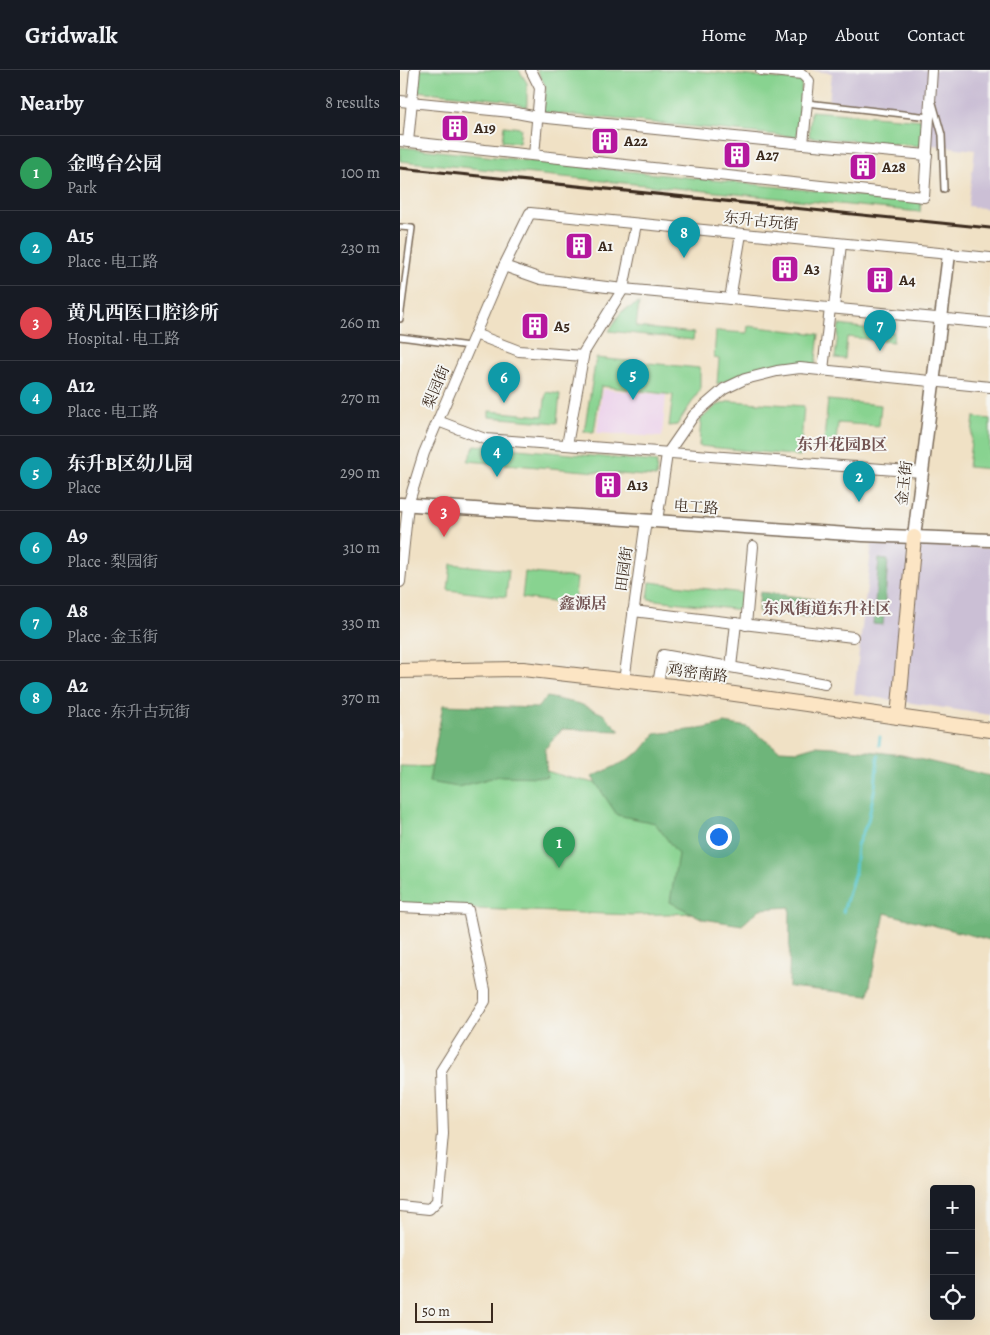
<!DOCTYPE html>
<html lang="en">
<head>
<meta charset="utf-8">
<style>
	body { margin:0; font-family:Alegreya,"Noto Serif SC",serif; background:#242831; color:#f1f3f6 }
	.controls { position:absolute; right:15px; bottom:15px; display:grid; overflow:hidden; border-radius:5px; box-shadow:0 5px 20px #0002 }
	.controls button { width:45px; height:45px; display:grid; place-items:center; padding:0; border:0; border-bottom:1px solid #363941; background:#171b24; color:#f1f3f6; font:25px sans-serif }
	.scale { position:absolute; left:15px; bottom:12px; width:78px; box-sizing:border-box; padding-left:5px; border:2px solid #3b2a1e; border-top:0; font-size:14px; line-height:18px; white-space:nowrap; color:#3b2a1e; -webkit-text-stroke:4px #f6f6f2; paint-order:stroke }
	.you { position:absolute; left:318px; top:766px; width:18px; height:18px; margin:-12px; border:4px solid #fff; border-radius:50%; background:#1a73e8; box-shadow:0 0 0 8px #1a73e833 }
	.badge { display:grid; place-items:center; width:32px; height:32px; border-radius:50%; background:#b45309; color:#fff; font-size:16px; font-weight:700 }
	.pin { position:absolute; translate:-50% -41px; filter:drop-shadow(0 1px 2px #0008) }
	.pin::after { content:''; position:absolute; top:26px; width:18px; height:15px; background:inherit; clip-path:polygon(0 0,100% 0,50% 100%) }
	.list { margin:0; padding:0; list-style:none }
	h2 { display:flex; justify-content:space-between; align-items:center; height:65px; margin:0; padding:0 20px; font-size:21px }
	h2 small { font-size:16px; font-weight:400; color:#9ea1a6 }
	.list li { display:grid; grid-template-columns:32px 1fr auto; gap:15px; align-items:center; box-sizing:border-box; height:75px; padding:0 20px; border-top:1px solid #363941 }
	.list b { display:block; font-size:19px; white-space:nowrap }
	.list p { margin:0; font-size:16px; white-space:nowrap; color:#9ea1a6 }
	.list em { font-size:16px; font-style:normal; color:#9ea1a6 }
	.icon { flex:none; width:28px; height:28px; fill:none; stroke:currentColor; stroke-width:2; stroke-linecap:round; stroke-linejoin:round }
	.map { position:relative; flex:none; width:590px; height:1265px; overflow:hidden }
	header { display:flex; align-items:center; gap:30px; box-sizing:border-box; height:70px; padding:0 25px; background:#171b24; border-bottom:1px solid #363941 }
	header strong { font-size:24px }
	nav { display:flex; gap:28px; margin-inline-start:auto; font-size:18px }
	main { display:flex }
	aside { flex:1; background:#171b24 }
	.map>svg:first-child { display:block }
</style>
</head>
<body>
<header>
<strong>Gridwalk</strong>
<nav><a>Home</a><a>Map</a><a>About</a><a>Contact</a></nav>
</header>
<main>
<aside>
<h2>Nearby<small>8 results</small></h2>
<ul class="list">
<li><span class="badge" style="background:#2e9e5b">1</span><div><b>金鸣台公园</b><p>Park</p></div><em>100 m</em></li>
<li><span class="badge" style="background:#0f9aa8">2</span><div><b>A15</b><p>Place · 电工路</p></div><em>230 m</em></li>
<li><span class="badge" style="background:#e0444e">3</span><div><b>黄凡西医口腔诊所</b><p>Hospital · 电工路</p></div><em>260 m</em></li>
<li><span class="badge" style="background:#0f9aa8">4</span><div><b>A12</b><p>Place · 电工路</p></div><em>270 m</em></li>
<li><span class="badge" style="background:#0f9aa8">5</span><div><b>东升B区幼儿园</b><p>Place</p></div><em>290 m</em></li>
<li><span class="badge" style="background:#0f9aa8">6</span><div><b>A9</b><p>Place · 梨园街</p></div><em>310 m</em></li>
<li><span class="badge" style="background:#0f9aa8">7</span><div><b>A8</b><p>Place · 金玉街</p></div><em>330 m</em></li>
<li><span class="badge" style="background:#0f9aa8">8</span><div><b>A2</b><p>Place · 东升古玩街</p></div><em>370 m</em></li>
</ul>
</aside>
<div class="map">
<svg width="590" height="1265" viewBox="0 0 590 1265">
	<rect width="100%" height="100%" fill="#f6f6f2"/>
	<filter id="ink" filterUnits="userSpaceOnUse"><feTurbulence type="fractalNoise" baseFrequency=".02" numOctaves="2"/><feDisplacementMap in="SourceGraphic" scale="10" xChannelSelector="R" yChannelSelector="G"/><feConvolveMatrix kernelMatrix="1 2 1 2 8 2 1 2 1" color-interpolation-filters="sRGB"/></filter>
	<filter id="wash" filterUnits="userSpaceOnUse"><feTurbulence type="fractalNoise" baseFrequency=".0096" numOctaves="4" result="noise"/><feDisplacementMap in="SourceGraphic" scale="20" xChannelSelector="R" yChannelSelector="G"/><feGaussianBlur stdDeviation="1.12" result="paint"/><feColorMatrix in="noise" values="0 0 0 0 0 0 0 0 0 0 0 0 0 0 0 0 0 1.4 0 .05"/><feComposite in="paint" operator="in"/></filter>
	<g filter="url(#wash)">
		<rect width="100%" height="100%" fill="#f0e1c5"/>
		<path fill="#ecd1eb" d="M202,319l64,6 -4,42 -65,-4z"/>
		<g fill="#cbbfd5">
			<path d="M408,0h182v139l-22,-3 7,-56 -51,-6 4,-31 -99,-12 3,-28z"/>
			<path d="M472,473l118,5v167l-136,-21z"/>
		</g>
		<g fill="#88d390" stroke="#627e57">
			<path d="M19,0h100l8,13v24l-23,-7 -87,-9z"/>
			<path d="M137,0h152l113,11 -5,56 -254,-25 3,-25z"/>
			<path d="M411,41l112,9 -2,26 -112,-9z"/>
			<path d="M104,56l17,2 -2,15 -17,-2z"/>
			<path d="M0,77l521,55 -1,10 -520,-51z"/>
			<path d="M239,233l-3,24 58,6 -1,7 -84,-9 12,-19z"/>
			<path d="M439,255l55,7 -1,10 -46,-5 -2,22 -10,-1z"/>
			<path d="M348,256l71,8 -4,33h-46l-52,17 2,-25 -5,-1 2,-27 31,2z"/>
			<path d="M196,288l104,10v22l-23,35 -8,1 4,-31 -72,-9 -7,46h-10z"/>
			<path d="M146,322l14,2 -3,29 -68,-6v-6l54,5z"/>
			<path d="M428,330l53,5 -2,21 -41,-3 -3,28 -12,-2z"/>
			<path d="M330,331l74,5 -4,50 -101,-10 2,-27 15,-13z"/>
			<path d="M574,347l16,2v50l-22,-2z"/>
			<path d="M75,375l182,17 -1,15 -188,-16z"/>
			<path d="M51,494l58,6 -3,27 -58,-7z"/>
			<path d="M125,502l52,6 -3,27 -52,-7z"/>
			<path d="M250,512l93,11 -2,17 -93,-11z"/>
			<path d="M91,684l75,23 117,24 14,112 -65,2 -232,-9v-140l37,1z"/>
		</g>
		<g fill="#6eb57a" stroke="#54704c">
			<path d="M479,489l9,1 -5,65 -10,-1z"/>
			<path d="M360,522l55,7 -3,19 -54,-7z"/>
			<path d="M147,627l33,7 23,10 17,17 -58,-2 -17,20 2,28 -48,-1 -41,11 -29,-5 14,-77 94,3z"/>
			<path d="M325,653l22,4 32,23 19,1 17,-5 18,1 69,8 88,21v164l-105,-27 -17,82 -79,-8 1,-80 -30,2 -18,16 -39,-6 -33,-17 8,-48 -23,-31 -38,-8 -25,-38 30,-14 18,-11 15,-18 51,-6z"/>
		</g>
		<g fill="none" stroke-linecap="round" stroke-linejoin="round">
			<g stroke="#5ac7ce" stroke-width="3">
				<path d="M479,675l1,-8"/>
				<path d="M443,842l12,-40 2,-27 11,-24 7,-34 3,-31"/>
			</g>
		</g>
	</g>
	<g filter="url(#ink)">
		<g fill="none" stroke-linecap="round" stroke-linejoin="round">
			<defs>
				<g id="service">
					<path d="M407,33l122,14"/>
					<path d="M533,33l9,32 2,54"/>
					<path d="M0,157l12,1 -12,91"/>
					<path d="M0,267l69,9"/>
				</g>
				<g id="minor">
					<path d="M131,0l9,18 -6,67"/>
					<path d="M361,0l41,4 7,7 -6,63"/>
					<path d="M0,31l111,11 27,5 265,27 124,11"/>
					<path d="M0,71l524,56 8,-127"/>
					<path d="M8,72l7,-72"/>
					<path d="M104,196l37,13 82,10 367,34"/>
					<path d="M330,229l11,-65"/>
					<path d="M434,238l7,-64"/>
					<path d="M75,264l44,17 64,5"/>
					<path d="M423,300l7,-62"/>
					<path d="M38,351l47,18 437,33"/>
					<path d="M167,375l17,-93 39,-63 13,-65"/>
					<path d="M257,451l10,-67 27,-39 30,-26 21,-10 32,-8 23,-3 190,19"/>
					<path d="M0,512l8,-77 16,-52 80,-187 26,-53 460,45"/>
					<path d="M233,541l220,26"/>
					<path d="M346,555l7,-79"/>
					<path d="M331,597l5,-44"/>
					<path d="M224,611l22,-161"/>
					<path d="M258,614l5,-29 162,29"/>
					<path d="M0,837l68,3 17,80v11l-44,70 2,63 -6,67 -8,8 -29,-3"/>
				</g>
				<g id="tertiary">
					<path d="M0,434l463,31 127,5"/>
					<path d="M514,467l35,-283"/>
				</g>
				<g id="secondary">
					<path d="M0,601l123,-2 176,20 291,41"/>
					<path d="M498,647l16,-180"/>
				</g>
			</defs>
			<use href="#service" stroke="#7a6a58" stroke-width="8"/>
			<use href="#minor" stroke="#7a6a58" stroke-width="12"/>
			<use href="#tertiary" stroke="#7a6a58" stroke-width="15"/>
			<use href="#secondary" stroke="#7a6a58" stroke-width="16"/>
			<use href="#service" stroke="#fff" stroke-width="5"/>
			<use href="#minor" stroke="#fff" stroke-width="10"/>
			<use href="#tertiary" stroke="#fff" stroke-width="12"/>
			<use href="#secondary" stroke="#fce5c4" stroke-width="14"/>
			<path stroke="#3b2a1e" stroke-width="3" d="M0,98l590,60"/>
		</g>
	</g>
	<defs>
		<symbol id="building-square" viewBox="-11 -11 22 22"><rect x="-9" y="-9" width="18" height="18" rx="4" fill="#b5179e" stroke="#f6f6f2"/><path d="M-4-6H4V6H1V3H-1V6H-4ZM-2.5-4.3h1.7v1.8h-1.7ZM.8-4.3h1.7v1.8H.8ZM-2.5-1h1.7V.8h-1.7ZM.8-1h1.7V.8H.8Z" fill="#fff"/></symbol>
	</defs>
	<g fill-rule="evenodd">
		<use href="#building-square" x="39" y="42" width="32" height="32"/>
		<use href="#building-square" x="189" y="55" width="32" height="32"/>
		<use href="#building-square" x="321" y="69" width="32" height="32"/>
		<use href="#building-square" x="447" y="81" width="32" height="32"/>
		<use href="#building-square" x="163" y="160" width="32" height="32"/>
		<use href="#building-square" x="369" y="183" width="32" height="32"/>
		<use href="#building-square" x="464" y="194" width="32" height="32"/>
		<use href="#building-square" x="119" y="240" width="32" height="32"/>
		<use href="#building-square" x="192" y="399" width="32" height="32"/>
	</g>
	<g text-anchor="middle" stroke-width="4" stroke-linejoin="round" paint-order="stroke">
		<g font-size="15" font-weight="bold" fill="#3b2a1e" stroke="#f6f6f2" text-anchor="start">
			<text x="74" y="63">A19</text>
			<text x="224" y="76">A22</text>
			<text x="356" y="90">A27</text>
			<text x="482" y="102">A28</text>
			<text x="198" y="181">A1</text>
			<text x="404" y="204">A3</text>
			<text x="499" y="215">A4</text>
			<text x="154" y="261">A5</text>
			<text x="227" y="420">A13</text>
		</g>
		<g font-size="15" fill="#3b2a1e" stroke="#f6f6f2">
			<text transform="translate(361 151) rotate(6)" y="5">东升古玩街</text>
			<text transform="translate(36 317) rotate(-67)" y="5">梨园街</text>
			<text transform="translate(504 413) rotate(-83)" y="5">金玉街</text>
			<text transform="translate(296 437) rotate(4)" y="5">电工路</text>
			<text transform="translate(224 499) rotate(-82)" y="5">田园街</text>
			<text transform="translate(298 603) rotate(7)" y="5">鸡密南路</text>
		</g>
		<g font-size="16" font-weight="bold" fill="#735453" stroke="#f6f6f2">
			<text x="442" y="380">东升花园B区</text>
			<text x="183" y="539">鑫源居</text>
			<text x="427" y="544">东风街道东升社区</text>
		</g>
	</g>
</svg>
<div class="controls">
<button>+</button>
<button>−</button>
<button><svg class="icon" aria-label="locate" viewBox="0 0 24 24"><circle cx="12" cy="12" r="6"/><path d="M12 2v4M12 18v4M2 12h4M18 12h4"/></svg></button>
</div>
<div class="scale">50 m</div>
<div class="you"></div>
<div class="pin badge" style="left:159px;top:798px;background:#2e9e5b">1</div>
<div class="pin badge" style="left:459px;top:432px;background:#0f9aa8">2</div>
<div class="pin badge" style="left:44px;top:467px;background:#e0444e">3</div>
<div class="pin badge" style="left:97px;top:407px;background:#0f9aa8">4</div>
<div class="pin badge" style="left:233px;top:330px;background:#0f9aa8">5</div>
<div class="pin badge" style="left:104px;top:333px;background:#0f9aa8">6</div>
<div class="pin badge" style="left:480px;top:281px;background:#0f9aa8">7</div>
<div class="pin badge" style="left:284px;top:188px;background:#0f9aa8">8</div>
</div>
</main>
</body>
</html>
